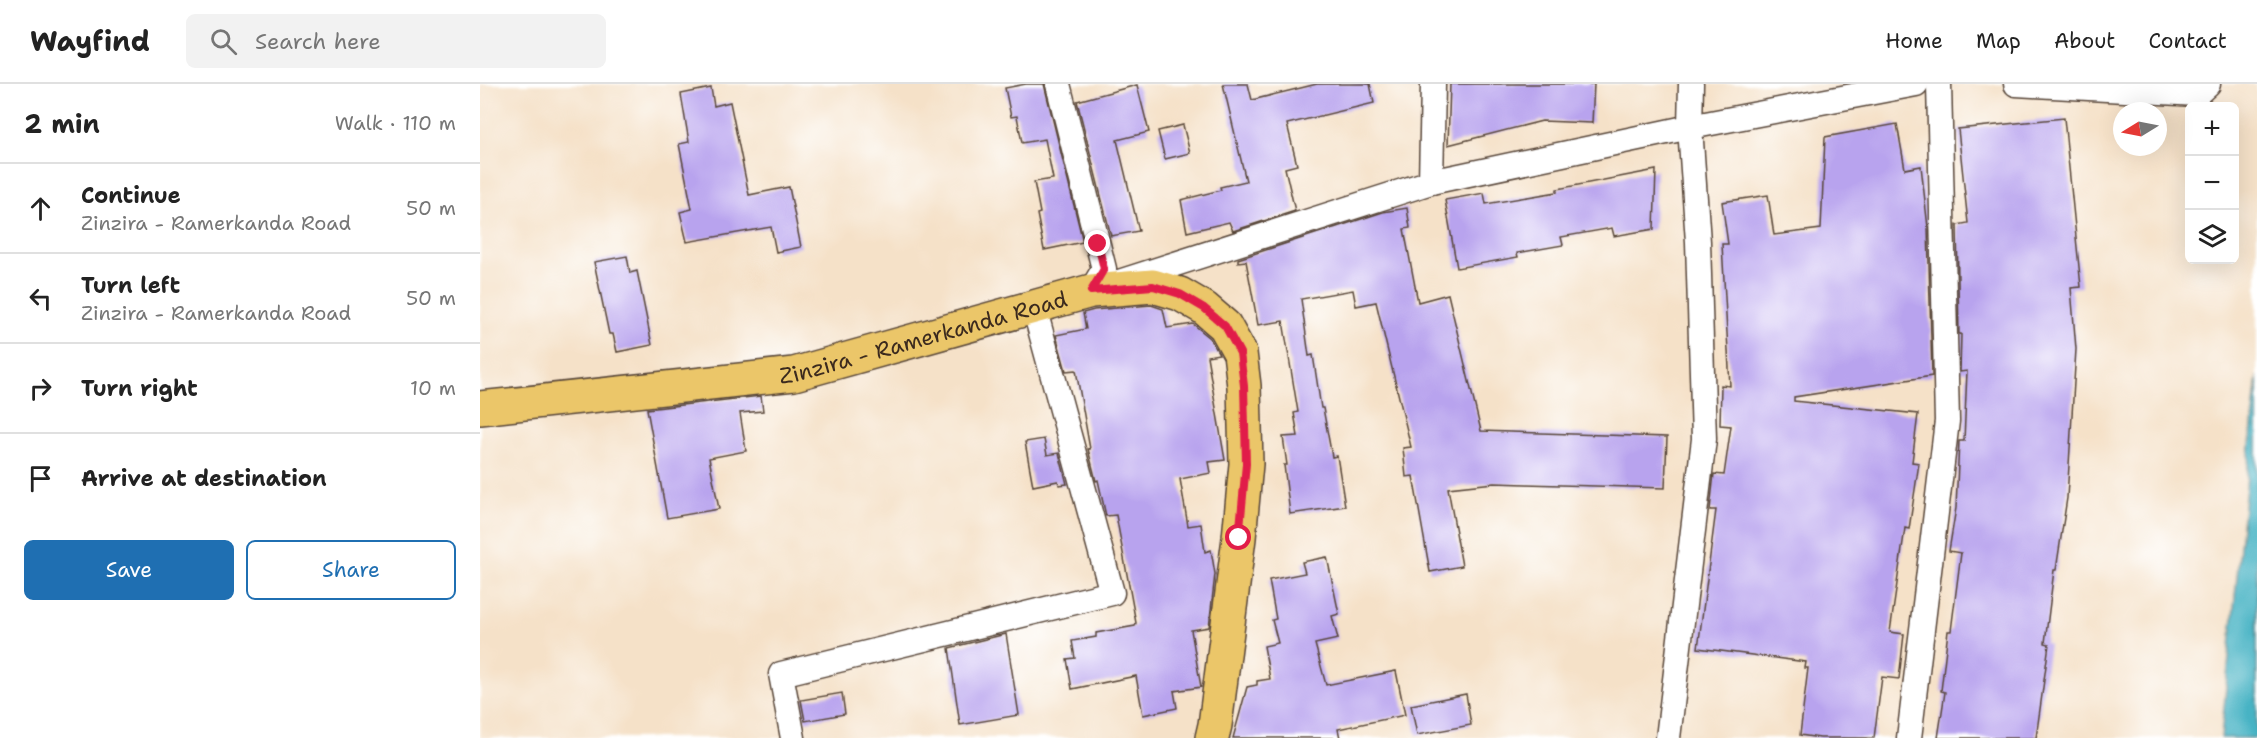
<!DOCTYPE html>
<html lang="en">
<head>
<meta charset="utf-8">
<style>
	body { margin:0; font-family:"Shantell Sans",sans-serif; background:#f2f2f2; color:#222 }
	.controls { position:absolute; right:18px; top:18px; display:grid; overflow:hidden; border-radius:9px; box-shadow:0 6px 24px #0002 }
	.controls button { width:54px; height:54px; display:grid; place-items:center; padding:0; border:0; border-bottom:2px solid #e0e0e0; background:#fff; color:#222; font:30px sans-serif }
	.compass { position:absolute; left:1633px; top:18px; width:54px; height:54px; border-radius:50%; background:#fff; box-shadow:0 6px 24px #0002; rotate:260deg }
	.stop { position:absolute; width:18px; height:18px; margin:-14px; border:4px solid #e11d48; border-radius:50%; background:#fff }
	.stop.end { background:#e11d48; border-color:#fff; box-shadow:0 2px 6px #0008 }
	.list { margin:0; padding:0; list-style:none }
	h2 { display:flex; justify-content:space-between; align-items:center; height:78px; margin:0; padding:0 24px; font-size:26px }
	h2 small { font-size:20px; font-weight:400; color:#767676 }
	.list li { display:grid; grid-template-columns:39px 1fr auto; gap:18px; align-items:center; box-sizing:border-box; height:90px; padding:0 24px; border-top:2px solid #e0e0e0 }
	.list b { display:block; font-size:22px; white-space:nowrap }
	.list p { margin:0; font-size:20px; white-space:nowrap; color:#767676 }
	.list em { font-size:20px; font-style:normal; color:#767676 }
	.actions { display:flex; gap:12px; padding:18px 24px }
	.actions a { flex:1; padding:14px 0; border:2px solid #1f6fb2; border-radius:9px; text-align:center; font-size:21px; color:#1f6fb2 }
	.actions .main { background:#1f6fb2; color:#fff }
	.icon { flex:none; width:33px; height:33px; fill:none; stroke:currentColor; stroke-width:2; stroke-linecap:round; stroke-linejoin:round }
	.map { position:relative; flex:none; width:1777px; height:654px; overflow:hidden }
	header { display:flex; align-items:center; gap:36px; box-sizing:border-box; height:84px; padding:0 30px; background:#fff; border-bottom:2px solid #e0e0e0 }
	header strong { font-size:28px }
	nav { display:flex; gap:33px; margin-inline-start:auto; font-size:21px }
	.search { width:420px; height:54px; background:#f2f2f2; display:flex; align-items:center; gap:15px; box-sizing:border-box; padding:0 21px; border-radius:9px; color:#767676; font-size:22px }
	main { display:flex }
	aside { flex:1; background:#fff }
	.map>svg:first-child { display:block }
</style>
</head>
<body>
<header>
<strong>Wayfind</strong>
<div class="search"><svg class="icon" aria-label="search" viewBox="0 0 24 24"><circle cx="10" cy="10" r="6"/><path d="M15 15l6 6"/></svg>Search here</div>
<nav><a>Home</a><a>Map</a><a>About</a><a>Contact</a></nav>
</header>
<main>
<aside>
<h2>2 min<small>Walk · 110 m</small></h2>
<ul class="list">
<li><svg class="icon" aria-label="ahead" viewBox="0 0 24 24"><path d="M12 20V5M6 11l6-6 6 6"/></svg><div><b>Continue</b><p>Zinzira - Ramerkanda Road</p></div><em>50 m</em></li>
<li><svg class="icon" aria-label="left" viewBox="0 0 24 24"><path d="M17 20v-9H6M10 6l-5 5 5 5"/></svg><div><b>Turn left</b><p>Zinzira - Ramerkanda Road</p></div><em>50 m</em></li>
<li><svg class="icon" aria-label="right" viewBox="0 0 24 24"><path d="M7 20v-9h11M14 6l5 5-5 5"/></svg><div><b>Turn right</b></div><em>10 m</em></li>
<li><svg class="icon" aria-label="arrive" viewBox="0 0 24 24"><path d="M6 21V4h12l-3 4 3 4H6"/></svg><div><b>Arrive at destination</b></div></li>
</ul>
<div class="actions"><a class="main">Save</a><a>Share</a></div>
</aside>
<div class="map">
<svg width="1777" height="654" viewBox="0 0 1777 654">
	<rect width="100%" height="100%" fill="#fff"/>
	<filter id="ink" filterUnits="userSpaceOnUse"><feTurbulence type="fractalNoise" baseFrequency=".0167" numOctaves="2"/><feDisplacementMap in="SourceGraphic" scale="12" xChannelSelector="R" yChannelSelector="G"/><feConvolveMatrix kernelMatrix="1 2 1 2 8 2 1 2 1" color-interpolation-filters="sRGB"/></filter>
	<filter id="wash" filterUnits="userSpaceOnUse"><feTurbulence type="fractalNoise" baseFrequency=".008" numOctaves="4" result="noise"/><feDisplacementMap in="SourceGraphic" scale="24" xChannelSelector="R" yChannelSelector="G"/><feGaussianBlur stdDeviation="1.35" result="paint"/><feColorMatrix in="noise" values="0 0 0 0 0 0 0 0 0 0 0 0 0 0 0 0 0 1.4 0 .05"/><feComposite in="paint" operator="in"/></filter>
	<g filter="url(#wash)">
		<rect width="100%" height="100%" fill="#f5e1c8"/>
		<path fill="#47b3c4" stroke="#416e71" stroke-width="1.5" d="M1777,292v362h-36z"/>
		<g id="blocks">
			<g fill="#b8a3ee">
				<path d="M546,0h18l39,158 -39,8 -7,-36 3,-1 -6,-31 19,-3 -8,-40 -23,4 -5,-27 -6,1 -6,-29z"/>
				<path d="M743,0h25l4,16 65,-16h53l4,19 -87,21 10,41 -12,3 10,43 -62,20 -4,-9 -42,10 -6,-32 40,-10 -1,-3 26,-6z"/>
				<path d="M970,0h144l-2,39 -50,-2 -94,24z"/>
				<path d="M657,1l12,47 -32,8 22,91 -28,5 -34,-135z"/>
				<path d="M231,4l3,18 16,-4 19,93 40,-8 12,60 -25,5 -5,-25 -84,15 -7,-30 12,-3 -13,-65 10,-2 -8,-48z"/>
				<path d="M1584,34l17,169 -10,1 5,61 -9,149 -11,72h-2l-9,73 4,1 -13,94h-98l7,-46 -4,-1 7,-60h3l10,-78 -12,-2 7,-43 3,-67h5l3,-70 -7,1 1,-38h-2l-2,-109 11,-2 -10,-94z"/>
				<path d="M1417,40l8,45 16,-3 7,62 4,148 -138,21v4l124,13 -6,48 7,1 -10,66 -4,-1 -15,104 14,2 -5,45 -17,-2 -8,61h-54l-20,-3 8,-67h-3l1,-6 -108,-14 18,-138h-6l4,-36 10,1 7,-49 -11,-1 1,-40 9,1 -8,-142h6l-6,-42 46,-7 6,40 47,-6 4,-92z"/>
				<path d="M703,41l7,28 -25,6 -7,-28z"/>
				<path d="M1176,86l-2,59 -40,7 -2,-8 -51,9 2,8 -46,8 1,4 -61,11 -12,-68 39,-7 2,11 71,-12v-3z"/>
				<path d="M927,124l3,20 -6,1 14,73 30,-8 33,137 186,6 -2,51 -171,-5 -46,5 14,78 -32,6 -17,-96 -7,1 -3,-29 8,-1 -35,-145 -20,4 -3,-16 -52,9 8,57 4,-1 8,53h2l9,49 5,-1 8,50 -55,8 -6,-49h3l-4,-28 15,-1 -4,-23 4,-1 -15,-91 -25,4 -12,-64 -8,1v-3l145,-47z"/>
				<path d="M147,172l3,17 7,-2 15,74 -35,7 -4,-18h-4l-15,-72z"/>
				<path d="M671,221l12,4 4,19 26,-4 17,14 9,16 -12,2 18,104 -16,2 2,11 -31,6 8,47 13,-2 4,28 6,-2 4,24 -6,53 -18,3 10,57 -27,4 3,17 -34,7 -7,-39 -64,13 -5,-30 8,-1 -3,-17 24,-4v-4l39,-7 1,-3 -20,-108 -10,1 -8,-36 -2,1 -8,-32h2l-14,-79 -10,1 -10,-36 30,-6 -3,-16 11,-3z"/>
				<path d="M281,312l2,15 -23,2 6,38 -37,7 10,51 -52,9 -20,-109z"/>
				<path d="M564,355l3,16 12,-2 8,31 -8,1 -1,-4 -25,5 -8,-44z"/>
				<path d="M847,473l12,57 -7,2 6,23 -23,5 11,41 70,-14 9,44 -67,14 2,9h-107l14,-51 10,-2v-4l13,-2 -6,-33 14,-3 -6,-23 4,-1 -7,-39 36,-7 -3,-11z"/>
				<path d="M526,550l13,81 -59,10 -11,-77z"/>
				<path d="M362,609l3,21 -40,7 -4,-21z"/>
				<path d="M986,610l5,31 -54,10 -6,-30z"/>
			</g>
		</g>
	</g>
	<g filter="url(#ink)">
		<use href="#blocks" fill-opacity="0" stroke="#574538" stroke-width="1.5"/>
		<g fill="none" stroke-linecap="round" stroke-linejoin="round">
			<defs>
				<g id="street">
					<path d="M578,0l46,185 -13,22 340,-109 259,-55 226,-43"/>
					<path d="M1536,0l181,10 11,-10"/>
					<path d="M951,98l2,-98"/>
					<path d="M313,654l-12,-64 331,-81 -78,-286"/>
					<path d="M1188,654l36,-299 -6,-197 -8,-115 1,-43"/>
					<path d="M1429,654l38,-317 -8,-337"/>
				</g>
				<g id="primary">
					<path id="s1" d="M0,324l314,-34 297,-83 62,-5 27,8 24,14 21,18 15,27 4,33 2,78 -7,74 -24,187 -3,13"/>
				</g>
			</defs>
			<use href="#street" stroke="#574538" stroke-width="27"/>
			<use href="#primary" stroke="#574538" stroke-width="36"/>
			<use href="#street" stroke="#fff" stroke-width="24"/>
			<use href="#primary" stroke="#ebc669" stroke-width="33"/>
		</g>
	</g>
	<g fill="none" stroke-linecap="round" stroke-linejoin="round" filter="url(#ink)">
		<path stroke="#e11d48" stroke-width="8" d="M618,160l6,25 -13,22 62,-5 27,8 24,14 21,18 15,27 4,33 2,78 -7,74"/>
	</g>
	<g text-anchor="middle" stroke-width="5" stroke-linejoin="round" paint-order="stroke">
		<g font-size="22" fill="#3b2a1e" stroke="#fff">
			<text dy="8" stroke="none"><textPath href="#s1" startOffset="450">Zinzira - Ramerkanda Road</textPath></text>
		</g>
	</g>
</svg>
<div class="controls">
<button>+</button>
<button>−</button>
<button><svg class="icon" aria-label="layers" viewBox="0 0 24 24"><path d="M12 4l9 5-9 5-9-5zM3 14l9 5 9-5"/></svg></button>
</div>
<svg class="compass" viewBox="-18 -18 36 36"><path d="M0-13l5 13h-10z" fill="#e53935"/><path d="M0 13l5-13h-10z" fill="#767676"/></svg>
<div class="stop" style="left:759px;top:454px"></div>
<div class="stop end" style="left:618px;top:160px"></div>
</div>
</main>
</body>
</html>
